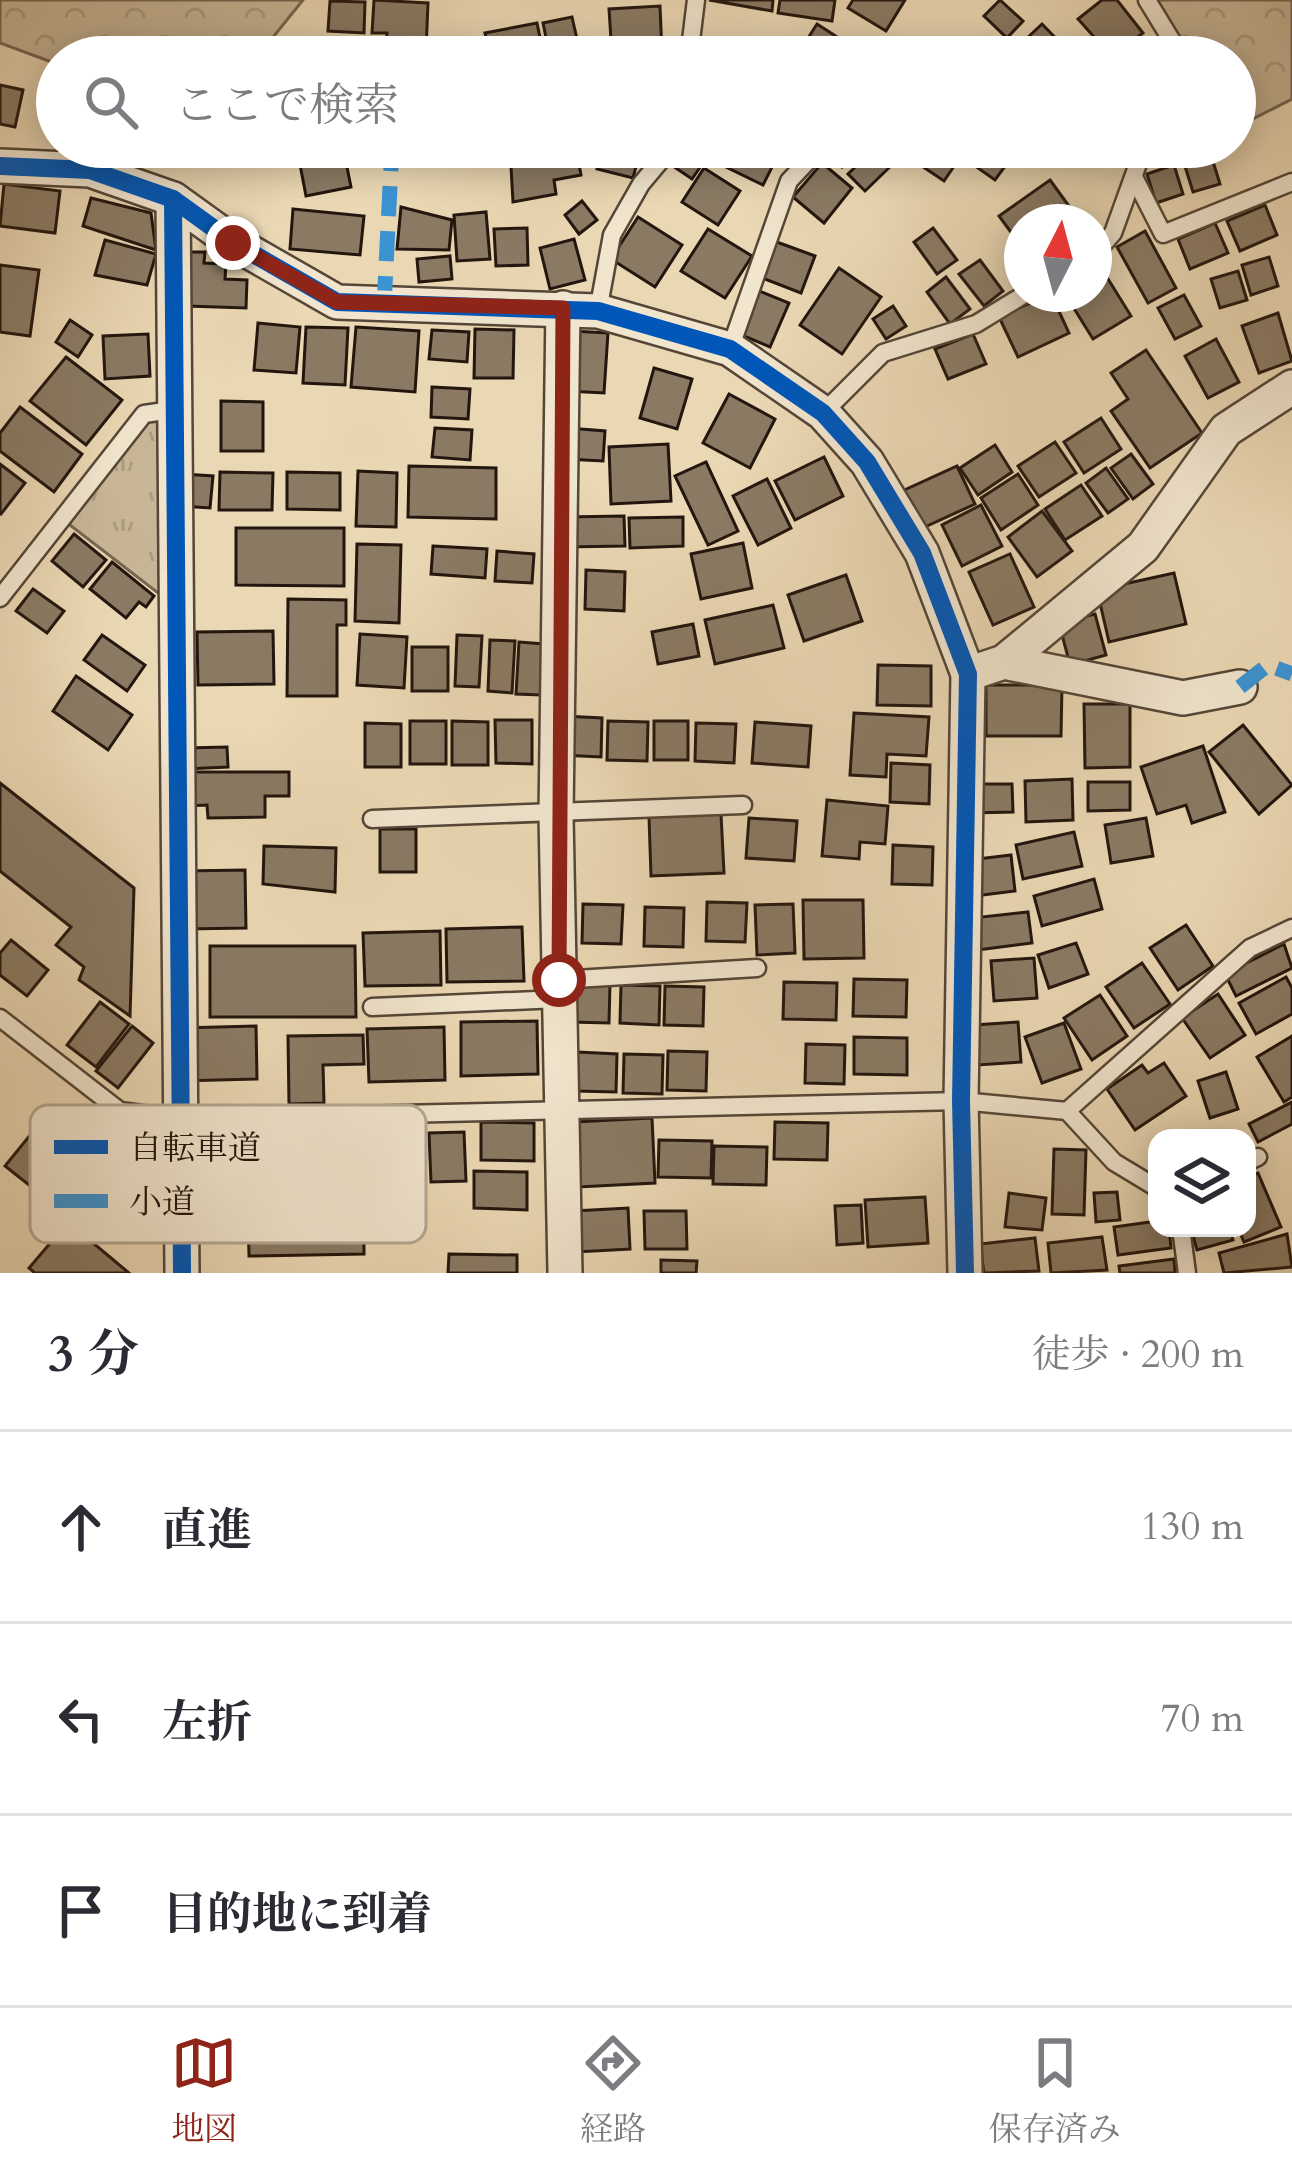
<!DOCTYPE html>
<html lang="ja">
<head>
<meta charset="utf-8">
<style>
	body { margin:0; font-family:Cardo,"Noto Serif JP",serif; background:#f7f7f7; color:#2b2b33 }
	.controls { position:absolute; right:36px; bottom:36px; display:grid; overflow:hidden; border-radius:24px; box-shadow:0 6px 30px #0003 }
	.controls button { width:108px; height:108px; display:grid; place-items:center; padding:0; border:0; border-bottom:3px solid #e1e1e2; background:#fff; color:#2b2b33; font:60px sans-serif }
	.compass { position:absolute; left:1004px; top:204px; width:108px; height:108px; border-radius:50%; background:#fff; box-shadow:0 6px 30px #0003; rotate:6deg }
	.stop { position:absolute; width:36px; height:36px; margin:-27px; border:9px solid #8f2418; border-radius:50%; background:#fff }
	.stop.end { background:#8f2418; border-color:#fff; box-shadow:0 3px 12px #0008 }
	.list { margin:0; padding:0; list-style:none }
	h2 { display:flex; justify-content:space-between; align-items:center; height:156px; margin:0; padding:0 48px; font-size:51px }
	h2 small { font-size:39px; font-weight:400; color:#7c7c81 }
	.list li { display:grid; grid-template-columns:78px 1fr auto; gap:36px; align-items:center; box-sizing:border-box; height:192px; padding:0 48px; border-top:3px solid #e1e1e2 }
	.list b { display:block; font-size:45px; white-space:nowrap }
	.list em { font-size:39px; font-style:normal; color:#7c7c81 }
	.icon { flex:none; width:66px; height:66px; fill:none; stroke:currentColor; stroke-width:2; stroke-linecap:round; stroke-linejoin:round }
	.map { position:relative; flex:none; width:1292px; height:1273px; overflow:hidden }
	.search { position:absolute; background:#fff; box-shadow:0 6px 30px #0003; left:36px; right:36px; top:36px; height:132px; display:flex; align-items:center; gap:30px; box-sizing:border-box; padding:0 42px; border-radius:66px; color:#7c7c81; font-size:45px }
	.sheet { height:732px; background:#fff }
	nav { display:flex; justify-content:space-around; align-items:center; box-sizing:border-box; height:168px; border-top:3px solid #e1e1e2; background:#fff; font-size:33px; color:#7c7c81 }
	nav a { display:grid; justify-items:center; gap:6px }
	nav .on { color:#8f2418 }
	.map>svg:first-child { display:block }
</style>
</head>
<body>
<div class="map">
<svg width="1292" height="1273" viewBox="0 0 1292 1273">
	<defs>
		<pattern id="grass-tufts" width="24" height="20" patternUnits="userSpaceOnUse" patternTransform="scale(3)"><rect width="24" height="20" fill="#c8b697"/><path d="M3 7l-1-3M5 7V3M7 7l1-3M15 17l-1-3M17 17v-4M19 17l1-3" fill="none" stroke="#ac9c81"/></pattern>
		<pattern id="forest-crowns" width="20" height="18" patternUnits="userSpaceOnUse" patternTransform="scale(3)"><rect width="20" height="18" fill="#c8b697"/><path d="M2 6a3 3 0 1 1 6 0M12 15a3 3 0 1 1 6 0" fill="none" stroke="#ac9c81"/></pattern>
	</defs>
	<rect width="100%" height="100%" fill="#ead7b3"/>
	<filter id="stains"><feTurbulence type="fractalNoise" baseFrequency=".00167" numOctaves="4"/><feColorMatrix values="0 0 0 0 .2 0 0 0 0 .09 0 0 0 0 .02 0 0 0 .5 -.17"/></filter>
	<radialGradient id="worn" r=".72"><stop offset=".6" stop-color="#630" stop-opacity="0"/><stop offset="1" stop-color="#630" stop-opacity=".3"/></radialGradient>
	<path fill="url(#grass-tufts)" stroke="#766652" stroke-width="3" d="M160,417l2,179 -96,-74 81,-103z"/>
	<g fill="url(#forest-crowns)" stroke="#766652" stroke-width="3">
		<path d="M0,0h303l-46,57h-200v7l-57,-21z"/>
		<path d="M1156,0h136v99l-57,29v-71h-60z"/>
	</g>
	<g fill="#8a7a64" stroke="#23160e" stroke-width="3">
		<path d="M374,0l54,3 -2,48 -40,-2 1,-16h-15z"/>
		<path d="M709,0h64l-1,11z"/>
		<path d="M780,0h55l-3,21 -54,-8z"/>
		<path d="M853,0h52l-19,31 -38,-23z"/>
		<path d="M1000,0l23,21 -16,17 -23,-22z"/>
		<path d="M1102,0h15l26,33 -31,24 -34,-38z"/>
		<path d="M330,1l35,1 -1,31 -36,-2z"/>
		<path d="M660,6l2,47 -50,2 -3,-46z"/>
		<path d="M572,17l9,40h-31l-7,-34z"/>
		<path d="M537,23l7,34h-54l-5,-24z"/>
		<path d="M817,24l51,33h-72z"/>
		<path d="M1042,24l32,33h-67z"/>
		<path d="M0,85l23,5 -8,37 -15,-3z"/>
		<rect x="235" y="147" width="41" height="17"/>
		<path d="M343,147l8,40 -45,9 -9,-47z"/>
		<path d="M433,147h53l-1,18 -53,-3z"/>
		<path d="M576,147l5,28 -27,5 2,14 -43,8 -3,-53z"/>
		<path d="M602,147h39l-8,31 -36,-9z"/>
		<path d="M686,147h28l-22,32 -19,-13z"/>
		<path d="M731,147h51l-19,38 -41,-20z"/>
		<path d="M828,147h35l-21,20z"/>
		<path d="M876,147l20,14 -31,30 -17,-17z"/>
		<path d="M922,147h82l10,7 -19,26 -34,-24 -17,25 -31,-21z"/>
		<path d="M1211,155l9,29 -27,8 -9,-29z"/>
		<path d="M822,163l30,25 -28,35 -31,-26z"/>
		<path d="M1174,165l9,29 -27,9 -9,-29z"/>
		<path d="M704,168l36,23 -22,34 -36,-23z"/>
		<path d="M1050,180l24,33 -12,9h-40v25l-23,-31z"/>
		<path d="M4,184l56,7 -5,42 -55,-7z"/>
		<path d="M91,198l60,15 5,37 -73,-24z"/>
		<path d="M582,201l15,19 -18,14 -14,-19z"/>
		<path d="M1265,205l12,30 -37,16 -13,-30z"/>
		<path d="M401,207l51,13 -3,30 -52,-1z"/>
		<path d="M293,209l71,7 -4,39 -70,-6z"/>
		<path d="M486,212l4,47 -33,2 -3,-46z"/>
		<path d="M638,217l44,28 -27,42 -44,-28z"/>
		<path d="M1215,223l13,30 -38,16 -12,-30z"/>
		<path d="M527,228l1,37 -32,1 -2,-37z"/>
		<path d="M933,228l24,32 -20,14 -23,-32z"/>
		<path d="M708,229l44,27 -27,42 -44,-27z"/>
		<path d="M1145,231l31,57 -28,15 -31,-56z"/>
		<path d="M574,239l11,41 -35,9 -10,-41z"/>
		<path d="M105,240l51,14 -9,31 -52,-10z"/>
		<path d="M774,241l41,15 -14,37 -41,-16z"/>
		<path d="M189,252h16l-1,11 22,1 -1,15 22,1 -1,28 -59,-2z"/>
		<path d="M450,256l2,23 -33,3 -2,-23z"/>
		<path d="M1269,257l9,29 -27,9 -9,-30z"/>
		<path d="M1095,258l36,58 -38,23 -28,-45h29z"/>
		<path d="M980,260l23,31 -19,15 -25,-32z"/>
		<path d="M0,265l39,5 -9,66 -30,-4z"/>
		<path d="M839,268l42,29 -39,57 -42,-29z"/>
		<path d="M1238,271l9,29 -27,8 -9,-29z"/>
		<path d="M946,277l24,32 -20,15 -23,-32z"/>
		<path d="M757,290l32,13 -19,44 -31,-13z"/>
		<path d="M1051,294l18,39 -51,24 -19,-40z"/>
		<path d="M1184,295l17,31 -26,13 -17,-31z"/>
		<path d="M893,306l13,20 -20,13 -13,-20z"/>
		<path d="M1278,313l14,48 -33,12 -17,-47z"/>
		<path d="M70,320l22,15 -14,22 -22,-15z"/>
		<path d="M258,323l42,4 -4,46 -42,-3z"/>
		<path d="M306,327l42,1 -3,57 -42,-2z"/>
		<path d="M356,327l63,4 -4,61 -64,-5z"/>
		<path d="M475,329l39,1 -1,48h-39z"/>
		<path d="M432,330l37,2 -2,30 -38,-3z"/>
		<path d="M572,331l36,2 -4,60 -36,-2z"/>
		<path d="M148,334l2,42 -45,3 -2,-43z"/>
		<path d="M973,334l13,30 -38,15 -13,-30z"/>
		<path d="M1216,339l23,43 -31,16 -23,-42z"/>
		<path d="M1146,350l56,83 -52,35 -39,-57 17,-12 -17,-26z"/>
		<path d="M66,357l56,43 -36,45 -56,-44z"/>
		<path d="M654,368l38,11 -15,50 -37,-11z"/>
		<path d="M432,387l38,2 -2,30 -37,-2z"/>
		<path d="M729,394l46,25 -25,49 -47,-25z"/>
		<path d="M221,401l42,1v49h-42z"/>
		<path d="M20,407l62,47 -28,38 -54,-41v-18z"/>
		<path d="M1101,418l20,31 -37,24 -20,-31z"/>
		<path d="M435,428l37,2 -2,30 -38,-3z"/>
		<path d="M568,428l37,3 -2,30 -37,-2z"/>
		<path d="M1055,442l21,31 -37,24 -21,-31z"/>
		<path d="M668,444l3,57 -60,3 -2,-57z"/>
		<path d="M995,445l17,27 -34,23 -18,-27z"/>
		<path d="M1131,454l22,30 -20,15 -22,-31z"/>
		<path d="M824,457l19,39 -48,24 -20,-39z"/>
		<path d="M706,462l32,69 -30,14 -33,-69z"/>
		<path d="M0,464l25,19 -24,31 -1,-1z"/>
		<path d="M409,466l87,2v51l-88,-2z"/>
		<path d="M957,466l18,38 -59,27 -18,-38z"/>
		<path d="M1106,468l22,31 -20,14 -22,-30z"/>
		<path d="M358,471l39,2 -1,54 -40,-1z"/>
		<path d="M220,472l53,1 -1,37h-53z"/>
		<path d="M287,472l53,1v37l-53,-1z"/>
		<path d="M183,474l30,2 -3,32 -29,-2z"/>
		<path d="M1018,474l20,31 -37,25 -20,-32z"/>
		<path d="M767,479l24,49 -33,17 -25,-49z"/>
		<path d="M1081,485l21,31 -37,24 -20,-31z"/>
		<path d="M981,505l21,41 -40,20 -20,-41z"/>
		<path d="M1042,511l30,40 -35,26 -29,-40z"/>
		<path d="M624,516l1,30 -61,1 -1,-30z"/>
		<path d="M683,517v29l-53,2 -1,-30z"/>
		<path d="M236,528h108v58l-108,-1z"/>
		<path d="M74,534l32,26 -23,27 -31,-26z"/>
		<path d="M743,543l9,45 -51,11 -10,-45z"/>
		<path d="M357,544l44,1 -2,78 -44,-2z"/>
		<path d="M433,546l54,3 -2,29 -54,-4z"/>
		<path d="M497,551l37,3 -2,29 -37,-2z"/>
		<path d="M1010,554l24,53 -41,18 -24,-53z"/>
		<path d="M112,562l42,34 -8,11 -7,-5 -13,16 -36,-29z"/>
		<path d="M586,570l39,2 -1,39 -39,-2z"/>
		<path d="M1174,573l12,51 -77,18 -12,-52z"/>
		<path d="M846,575l16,46 -58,20 -16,-46z"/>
		<path d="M33,589l31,22 -17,22 -31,-22z"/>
		<path d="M288,599l58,1v25h-9v71h-50z"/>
		<path d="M773,605l11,43 -69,16 -10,-44z"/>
		<path d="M1095,614l11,41 -36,10 -11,-42z"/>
		<path d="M693,624l6,32 -41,8 -6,-32z"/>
		<path d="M273,631l1,53 -76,1 -1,-53z"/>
		<path d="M360,634l47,3 -3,51 -47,-3z"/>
		<path d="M102,635l43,30 -18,26 -43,-31z"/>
		<path d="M457,635l25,1 -3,51 -24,-1z"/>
		<path d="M490,640l25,1 -3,52 -24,-2z"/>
		<path d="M519,642l25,2 -3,51 -25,-1z"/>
		<rect x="412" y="647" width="36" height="44"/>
		<path d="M878,665l53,1v40l-54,-1z"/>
		<path d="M76,676l56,39 -24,35 -55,-39z"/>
		<path d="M986,685h76l-1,51h-75z"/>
		<path d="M1084,704h46v63l-45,1z"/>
		<path d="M854,713l75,4 -3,39 -39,-2 -1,23 -36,-2z"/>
		<path d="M563,716l39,2 -1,39 -40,-2z"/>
		<path d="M495,720h37v44l-36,-1z"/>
		<rect x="410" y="721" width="36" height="43"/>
		<path d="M452,721l36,1v43h-36z"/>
		<path d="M608,721l40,1 -1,39 -40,-1z"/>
		<rect x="654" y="721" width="34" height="39"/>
		<path d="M755,722l56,4 -3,41 -56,-4z"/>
		<path d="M365,723l36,1v43h-36z"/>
		<path d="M696,723l40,1 -2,39 -39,-2z"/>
		<path d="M1243,725l49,60 -33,29 -50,-62z"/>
		<path d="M1203,746l22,66 -33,11 -6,-18 -29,9 -16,-47z"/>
		<path d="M227,747l1,20 -42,2v-21z"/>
		<path d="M891,763l39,2 -1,39 -39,-2z"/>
		<path d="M186,772h103v24h-24v21l-57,1 -1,-13 -21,1z"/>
		<path d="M1072,779l1,41 -47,2 -1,-41z"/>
		<path d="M1088,782h42v28l-42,1z"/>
		<path d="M0,783l134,105 -4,128 -51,-36 5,-13 -28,-22 15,-18 -71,-56z"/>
		<path d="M970,784h42l1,28 -43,1z"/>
		<path d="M827,800l61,6 -3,38 -25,-2 -1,17 -37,-3z"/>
		<path d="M721,814l3,59 -73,3 -2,-59z"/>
		<path d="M749,818l48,3 -3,40 -48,-3z"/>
		<path d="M1146,818l7,38 -42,7 -6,-38z"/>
		<rect x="380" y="829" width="36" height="43"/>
		<path d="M1074,832l8,34 -59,13 -7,-34z"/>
		<path d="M893,845l40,2 -1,38 -40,-1z"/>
		<path d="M264,846l72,2 -1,44 -72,-8z"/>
		<path d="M1011,855l4,36 -41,5 -5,-36z"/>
		<path d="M245,870l1,58 -61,1 -1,-58z"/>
		<path d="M1094,879l8,30 -60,17 -8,-30z"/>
		<path d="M803,900h60l1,58 -60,1z"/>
		<path d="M707,902l40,1 -2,39 -39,-1z"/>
		<path d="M583,904l40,1 -2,39 -39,-1z"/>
		<path d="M793,904l2,49 -38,2 -2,-50z"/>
		<path d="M645,907l39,1 -1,39 -39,-1z"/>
		<path d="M1028,912l4,31 -55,7 -4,-32z"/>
		<path d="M1186,925l27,41 -35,24 -28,-42z"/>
		<path d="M522,927l2,54 -77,1 -1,-53z"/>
		<path d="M440,931l1,54 -76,1 -2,-53z"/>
		<path d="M11,940l37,30 -21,26 -27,-21v-22z"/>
		<path d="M1076,943l12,31 -39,14 -11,-33z"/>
		<path d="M1284,944l8,24 -56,28 -11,-22z"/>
		<path d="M210,946h145l1,71h-146z"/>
		<path d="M1034,958l3,40 -43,3 -3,-40z"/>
		<path d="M1142,963l28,41 -36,24 -28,-41z"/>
		<path d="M1286,977l6,11v26l-36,20 -17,-31z"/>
		<path d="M854,979l53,1 -1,37 -53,-1z"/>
		<path d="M784,982l53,1 -1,37 -53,-1z"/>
		<path d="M571,983l39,1 -1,39 -39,-1z"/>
		<path d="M621,985l39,1 -1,39 -39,-2z"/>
		<path d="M665,986l39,1 -1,39 -39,-1z"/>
		<path d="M1218,994l27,41 -35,23 -28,-40z"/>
		<path d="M1100,995l27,41 -35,24 -28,-42z"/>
		<path d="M100,1002l29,22 -33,43 -29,-22z"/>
		<path d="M537,1021l1,53 -77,2v-54z"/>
		<path d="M1018,1022l3,40 -43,3 -3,-40z"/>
		<path d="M1064,1023l17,46 -39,14 -17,-46z"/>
		<path d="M132,1026l21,17 -35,45 -22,-17z"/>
		<path d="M256,1026l1,53 -77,2v-53z"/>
		<path d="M444,1027l1,53 -76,2 -2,-53z"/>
		<path d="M363,1035l1,29 -41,1 1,38 -35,1 -1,-68z"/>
		<path d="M1292,1036v61l-8,5 -27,-45z"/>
		<path d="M854,1037l53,1v37l-53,-1z"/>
		<path d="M806,1044l39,1 -1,39 -39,-1z"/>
		<path d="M668,1051l39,1 -1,39 -39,-1z"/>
		<path d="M577,1052l40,2 -1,38 -40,-1z"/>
		<path d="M624,1054l39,1 -1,39 -39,-1z"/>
		<path d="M1164,1063l22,33 -51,34 -28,-41 35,-24 6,8z"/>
		<path d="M1226,1072l12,37 -28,9 -12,-37z"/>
		<path d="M1292,1102v22l-34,18 -9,-18z"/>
		<path d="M48,1113l81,63 -43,54 -81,-64z"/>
		<path d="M652,1118l3,65 -77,4 -4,-65z"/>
		<path d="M481,1122l53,1v38l-53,-1z"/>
		<path d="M775,1122l53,1 -1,37 -53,-1z"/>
		<path d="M464,1132l2,49 -35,1 -2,-49z"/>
		<path d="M659,1140l53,1 -1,37 -53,-1z"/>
		<path d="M714,1146l53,1 -1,38 -53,-1z"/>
		<path d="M1054,1149l32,1 -2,65 -32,-1z"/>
		<path d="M474,1171l53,1v38l-53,-2z"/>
		<path d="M1258,1173l23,54 -37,15 -6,-14h9v-50z"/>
		<path d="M1117,1192l3,28 -24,2 -2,-29z"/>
		<path d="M1009,1193l37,5 -4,32 -37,-3z"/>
		<path d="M364,1194v60l-115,2 -1,-44h-24v-16z"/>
		<path d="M925,1197l3,46 -60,4 -3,-47z"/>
		<path d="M861,1205l2,38 -26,2 -2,-39z"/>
		<path d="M628,1208l2,41 -54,3 -2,-41z"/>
		<path d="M644,1211h42l1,38h-42z"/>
		<path d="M1157,1221v7h12l2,20 -53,7 -4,-28z"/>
		<path d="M68,1222l61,51h-94l-6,-5z"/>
		<path d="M1191,1228h39l3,12 -36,10z"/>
		<path d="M1287,1234l5,33 -68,6 -5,-20z"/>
		<path d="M1102,1237l5,33 -56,3 -3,-30z"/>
		<path d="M1035,1238l4,33 -55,2 -4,-29z"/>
		<path d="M449,1254l68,1v18h-69z"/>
		<path d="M1174,1259l1,14h-55l-1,-7z"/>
		<path d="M661,1260l36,1 -1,12h-35z"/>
	</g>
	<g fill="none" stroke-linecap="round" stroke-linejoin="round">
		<defs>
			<g id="service">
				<path d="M1147,0l25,41 -4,16"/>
				<path d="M689,57l7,-57"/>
				<path d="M905,57l5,-6"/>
				<path d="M1135,179l28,55 129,-52"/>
				<path d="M1094,255l19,-22 31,-86"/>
				<path d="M598,311l14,-76 29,-51 31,-37"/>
				<path d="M730,349l59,-168 32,-34"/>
				<path d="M823,413l60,-60 93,-29 49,-30"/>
				<path d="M0,598l144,-184 28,-4"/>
				<path d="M372,819l371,-14"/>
				<path d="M559,980l198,-12"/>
				<path d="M372,1007l187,-8"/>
				<path d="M0,1018l120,93 59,8 782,-18 106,10 47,51 43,26"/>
				<path d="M1067,1111l183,-163 42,-20"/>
				<path d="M1247,1162l11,-5"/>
				<path d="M1181,1228l6,45"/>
			</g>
			<g id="minor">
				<path d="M0,166l90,4 83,29 61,44 103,59 261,9 132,38 93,64 44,49 55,91 46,121 -7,427 4,172"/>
				<path d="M173,199l9,1074"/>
				<path d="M563,308l-7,507 9,458"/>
				<path d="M1004,662l179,36 57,-11"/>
				<path d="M968,674l36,-12 139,-115 83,-117 66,-43"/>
			</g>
		</defs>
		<use href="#service" stroke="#554637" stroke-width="21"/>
		<use href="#minor" stroke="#554637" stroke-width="38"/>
		<use href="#service" stroke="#f1e5ce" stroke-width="16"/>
		<use href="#minor" stroke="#f1e5ce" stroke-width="33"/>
		<g stroke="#3b93d2" stroke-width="15" stroke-dasharray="30 15" stroke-linecap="butt">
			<path d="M384,306l8,-159"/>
			<path d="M1240,687l28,-22 24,9"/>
		</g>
		<defs>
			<g id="cycleway">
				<path d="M0,166l90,4 83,29 61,44 103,59 261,9 132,38 93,64 44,49 55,91 46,121 -7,427 4,172"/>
				<path d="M173,199l9,1074"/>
			</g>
		</defs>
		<use href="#cycleway" stroke="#f1e5ce" stroke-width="26"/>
		<use href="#cycleway" stroke="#0057b8" stroke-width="18"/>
	</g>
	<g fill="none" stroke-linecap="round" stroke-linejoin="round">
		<path stroke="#8f2418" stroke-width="15" d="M233,243l104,59 226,6 -4,672"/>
	</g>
	<rect x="30" y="1105" width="396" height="138" rx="18" fill="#f1e5ce" stroke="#b3a794" stroke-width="3"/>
	<rect x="54" y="1140" width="54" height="14" fill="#0057b8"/>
	<rect x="54" y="1194" width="54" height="14" fill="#3b93d2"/>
	<g font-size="33" fill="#23160e">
		<text x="129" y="1159">自転車道</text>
		<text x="129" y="1213">小道</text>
	</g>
	<rect width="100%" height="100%" filter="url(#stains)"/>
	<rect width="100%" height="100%" fill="url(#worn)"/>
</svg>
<div class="controls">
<button><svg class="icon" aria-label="layers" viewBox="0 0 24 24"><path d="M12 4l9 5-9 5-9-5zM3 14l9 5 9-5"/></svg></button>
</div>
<svg class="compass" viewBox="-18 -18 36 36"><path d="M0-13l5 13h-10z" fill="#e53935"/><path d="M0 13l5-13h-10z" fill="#7c7c81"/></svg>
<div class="stop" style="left:559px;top:980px"></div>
<div class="stop end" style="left:233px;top:243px"></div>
<div class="search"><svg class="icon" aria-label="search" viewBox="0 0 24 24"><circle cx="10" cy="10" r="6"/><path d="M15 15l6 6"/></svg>ここで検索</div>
</div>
<section class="sheet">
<h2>3 分<small>徒歩 · 200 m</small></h2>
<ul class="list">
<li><svg class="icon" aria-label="ahead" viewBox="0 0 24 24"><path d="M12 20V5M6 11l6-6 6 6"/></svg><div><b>直進</b></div><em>130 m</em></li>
<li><svg class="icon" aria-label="left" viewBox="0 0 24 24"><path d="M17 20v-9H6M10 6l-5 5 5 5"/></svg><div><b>左折</b></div><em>70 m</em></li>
<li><svg class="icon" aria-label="arrive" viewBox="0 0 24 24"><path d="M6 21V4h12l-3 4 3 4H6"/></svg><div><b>目的地に到着</b></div></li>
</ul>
</section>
<nav>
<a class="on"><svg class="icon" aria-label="map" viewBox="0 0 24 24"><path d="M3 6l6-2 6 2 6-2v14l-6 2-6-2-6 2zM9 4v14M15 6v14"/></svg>地図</a>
<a><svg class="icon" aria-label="directions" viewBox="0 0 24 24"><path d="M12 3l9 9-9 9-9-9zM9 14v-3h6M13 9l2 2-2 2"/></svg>経路</a>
<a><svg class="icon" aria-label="saved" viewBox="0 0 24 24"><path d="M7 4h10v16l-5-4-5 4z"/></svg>保存済み</a>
</nav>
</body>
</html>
